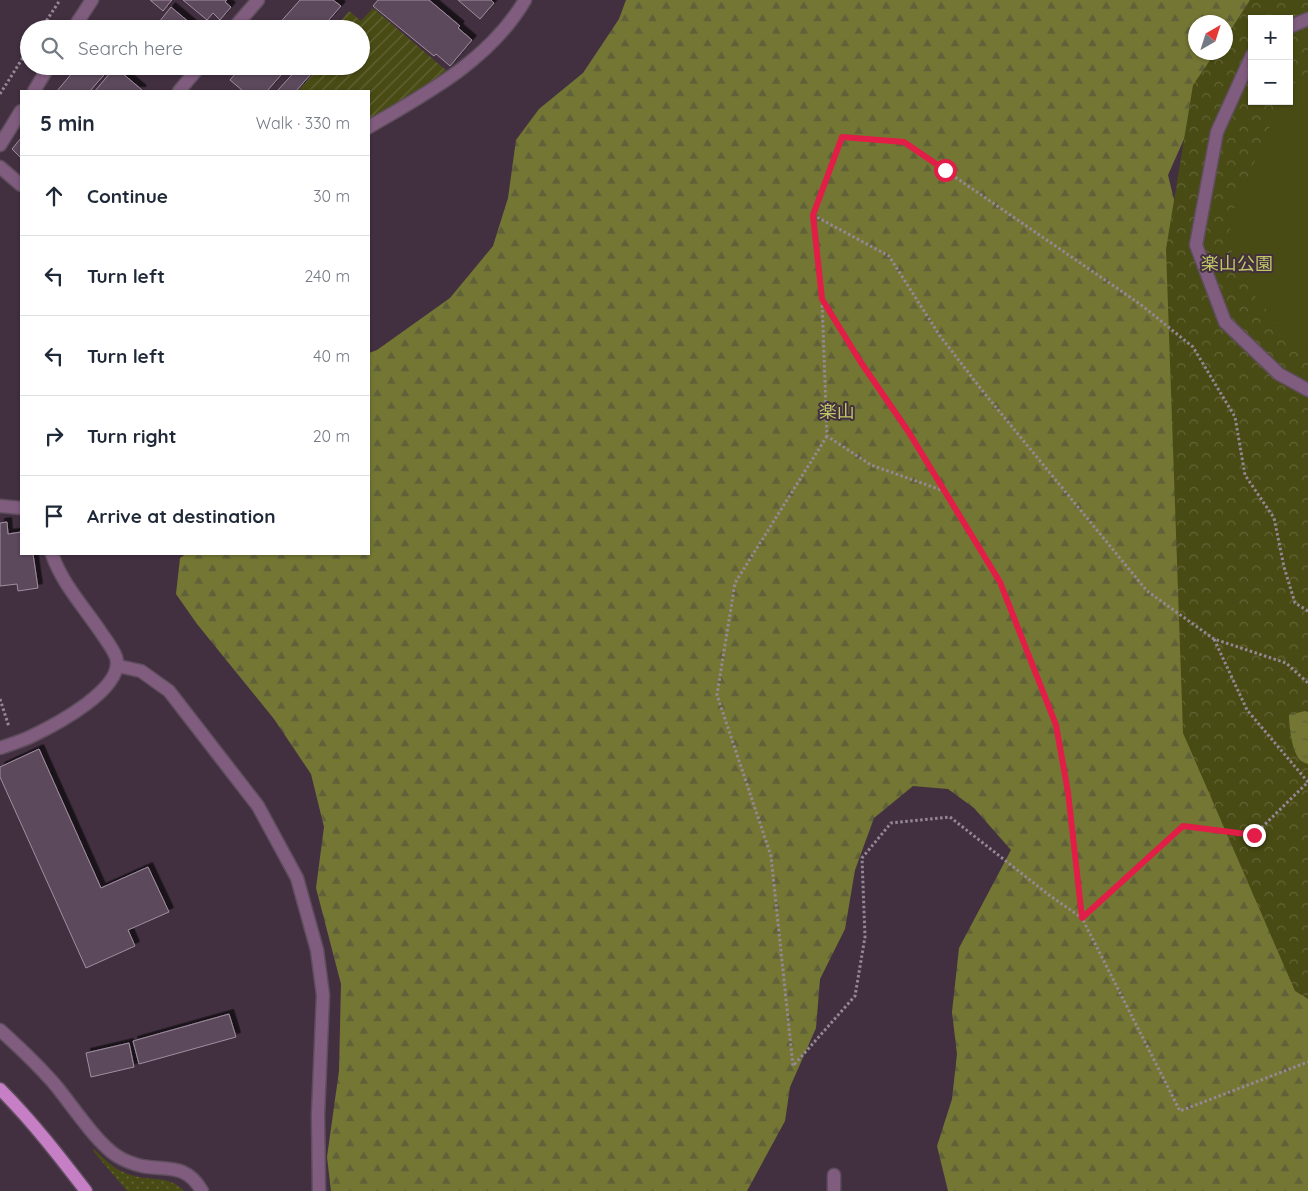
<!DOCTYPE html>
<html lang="en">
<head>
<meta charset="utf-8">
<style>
	body { margin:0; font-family:Quicksand,"Noto Sans JP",sans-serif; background:#f6f6f7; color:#1f2937 }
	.controls { position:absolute; right:15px; top:15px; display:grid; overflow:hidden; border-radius:0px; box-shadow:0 1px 4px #0004 }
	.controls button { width:45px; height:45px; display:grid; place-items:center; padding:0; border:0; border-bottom:1px solid #e0e1e3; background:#fff; color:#1f2937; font:25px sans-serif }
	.compass { position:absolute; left:1188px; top:15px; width:45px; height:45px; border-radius:50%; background:#fff; box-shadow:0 1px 4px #0004; rotate:39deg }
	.stop { position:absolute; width:15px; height:15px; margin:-11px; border:4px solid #e11d48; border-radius:50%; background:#fff }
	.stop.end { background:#e11d48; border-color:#fff; box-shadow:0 1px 5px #0008 }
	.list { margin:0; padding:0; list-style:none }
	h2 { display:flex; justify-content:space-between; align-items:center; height:65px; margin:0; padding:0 20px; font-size:21px }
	h2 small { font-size:16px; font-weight:400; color:#747a83 }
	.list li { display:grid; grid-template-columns:32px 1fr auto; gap:15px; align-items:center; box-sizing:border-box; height:80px; padding:0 20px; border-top:1px solid #e0e1e3 }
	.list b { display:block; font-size:19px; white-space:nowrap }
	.list em { font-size:16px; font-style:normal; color:#747a83 }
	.icon { flex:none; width:28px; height:28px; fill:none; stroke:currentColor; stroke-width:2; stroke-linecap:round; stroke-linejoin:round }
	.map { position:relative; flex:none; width:1308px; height:1191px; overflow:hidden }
	.search { position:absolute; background:#fff; box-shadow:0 1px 4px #0004; left:20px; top:20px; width:350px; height:55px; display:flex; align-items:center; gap:12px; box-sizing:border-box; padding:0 18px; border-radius:28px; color:#747a83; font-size:19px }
	.panel { position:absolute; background:#fff; box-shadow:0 1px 4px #0004; left:20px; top:90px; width:350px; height:465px; border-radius:0px }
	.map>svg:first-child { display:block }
</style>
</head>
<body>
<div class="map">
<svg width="1308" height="1191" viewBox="0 0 1308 1191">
	<defs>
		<pattern id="grass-dots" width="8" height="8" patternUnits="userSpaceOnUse" patternTransform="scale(1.25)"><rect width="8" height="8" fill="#494b14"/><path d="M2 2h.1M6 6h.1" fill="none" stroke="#636436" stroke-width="1.8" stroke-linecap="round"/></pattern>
		<pattern id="forest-firs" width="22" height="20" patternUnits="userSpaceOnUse" patternTransform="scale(1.25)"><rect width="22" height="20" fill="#747733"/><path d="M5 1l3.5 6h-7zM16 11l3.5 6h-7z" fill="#606139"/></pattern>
		<pattern id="park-crowns" width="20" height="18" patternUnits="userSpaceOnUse" patternTransform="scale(1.25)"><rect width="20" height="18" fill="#494b14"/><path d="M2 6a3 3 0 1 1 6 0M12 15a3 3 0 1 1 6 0" fill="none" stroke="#636436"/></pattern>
		<pattern id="garden-furrows" width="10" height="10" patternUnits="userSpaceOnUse" patternTransform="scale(1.25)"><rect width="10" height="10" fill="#494b14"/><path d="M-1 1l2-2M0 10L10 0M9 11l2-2" fill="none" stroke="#636436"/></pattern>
		<pattern id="water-ripples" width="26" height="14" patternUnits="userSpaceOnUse" patternTransform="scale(1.25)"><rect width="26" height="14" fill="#747734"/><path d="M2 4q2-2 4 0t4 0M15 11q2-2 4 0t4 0" fill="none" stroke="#60613a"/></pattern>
		<filter id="shadow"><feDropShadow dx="4.5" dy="-4.5" stdDeviation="0" flood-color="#0009"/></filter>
	</defs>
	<rect width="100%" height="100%" fill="#423041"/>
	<path fill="url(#grass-dots)" d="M93,1148c10,10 20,21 35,26 19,8 41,0 56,17h-57l-33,-39z"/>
	<path fill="url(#forest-firs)" fill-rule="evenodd" d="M626,0h682l-56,19 -36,48 -48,108 22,90 118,563v363h-360l-11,-45 15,-47 5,-45 -5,-42 7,-64 52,-98 -37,-42 -26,-19 -35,-3 -39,32 -19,52 -10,59 -25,50 -4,49 -26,59 -5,34 -38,70h-416l-4,-34 12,-86 2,-87 -25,-96 8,-61 -13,-53 -37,-55 -77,-95 -21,-30 4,-36 6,-4h183v-201l8,-3 73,-52 43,-52 15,-48 8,-58 23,-31 44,-36 36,-54zM1196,22h30v30h-30z"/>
	<path fill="url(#park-crowns)" fill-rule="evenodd" d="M1250,0h58v999l-13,-8 -112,-258 -17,-484 27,-164 22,-32 11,-1v-15zM1252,19h37v82h-37z"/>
	<path fill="url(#garden-furrows)" d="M373,8l74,63 -4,6 -74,43v-29h-71l22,-25h41v-37h-27l15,-18 12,10z"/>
	<path fill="#494b14" d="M1308,73v280c-9,-5 -15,-14 -22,-22 -20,-21 -47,-50 -54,-79 -4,-13 -2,-25 0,-38l49,-113h8v-13z"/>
	<path fill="url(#water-ripples)" d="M1305,711l3,1v52c-1,0 -7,-3 -8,-4 -8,-8 -11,-34 -11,-45z"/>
	<g fill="#5c4a5c" stroke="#a18da0" filter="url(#shadow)">
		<path d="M150,0h22l-9,11z"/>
		<path d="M183,0h44l-2,2 6,5 -11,13 -7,-7 -6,7z"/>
		<path d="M300,0h33l8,6 -20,23h-40l-4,-3z"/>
		<path d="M378,0h51l31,26 -2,2 14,12 -22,26 -14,-12 -2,2 -61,-50z"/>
		<path d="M458,0h33l3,3 -14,16z"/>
		<path d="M171,7l25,21 -1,1h-28l-8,-7z"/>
		<path d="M78,66h30l2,2 -20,23h-33z"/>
		<path d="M242,66h47l-22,25h-24l-13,-11z"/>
		<path d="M300,66h18l-22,25h-19z"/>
		<path d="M115,67l27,23 -1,1h-46z"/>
		<path d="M21,138v20l-9,-9z"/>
		<path d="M7,522l1,12 13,-2v22h12l5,34 -20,3 -1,-7 -17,2v-63z"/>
		<path d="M39,749l62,139 47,-21 21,45 -41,18 7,16 -49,22 -86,-191v-10z"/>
		<path d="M229,1014l7,23 -97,27 -6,-23z"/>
		<path d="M129,1043l5,24 -43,10 -5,-24z"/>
	</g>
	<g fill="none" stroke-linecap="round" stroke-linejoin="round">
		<defs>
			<g id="minor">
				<path d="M1289,27l19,-8"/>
				<path d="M73,29l19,-29"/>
				<path d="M233,29l25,-29"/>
				<path d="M1252,55l-35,77 -21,113 29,77 54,52 29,16"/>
				<path d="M34,91l15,-25"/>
				<path d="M179,91l21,-25"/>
				<path d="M369,127c58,-34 121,-67 156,-127"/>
				<path d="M0,145l21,-34"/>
				<path d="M0,167l21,18"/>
				<path d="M0,506l21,2"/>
				<path d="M118,666l23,5 28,20 89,115 39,72 20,72 6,45 -5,120 1,76"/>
				<path d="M0,748c11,-4 22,-7 32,-12 23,-11 94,-48 84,-79 -3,-8 -9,-16 -14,-23 -17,-26 -40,-50 -50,-80"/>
				<path d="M0,1030c20,18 40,37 57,57 16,20 40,56 60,69 8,5 16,8 25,10 26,5 44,-3 60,25"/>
				<path d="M834,1175v16"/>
			</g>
			<path id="major" d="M0,1089c32,32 59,67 86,102"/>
		</defs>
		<use href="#minor" stroke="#5e4e5d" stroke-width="15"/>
		<use href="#major" stroke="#5e4e5d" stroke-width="15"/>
		<g stroke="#958795" stroke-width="3" stroke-dasharray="2.5 2.5" stroke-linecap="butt">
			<path d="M41,29l19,-29"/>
			<path d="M0,94l29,-46"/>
			<path d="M813,215l9,84 38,62 48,70 92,152 27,64 29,78 12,67 14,126 98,193 128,-49"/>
			<path d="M822,300l5,136 44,29 73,26"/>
			<path d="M827,436l-92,147 -18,112 54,161 22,210 62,-70 10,-59 -3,-79 29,-35 59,-6 99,78 33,23 101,-92 71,9 54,-53 -61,-72 -33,-71"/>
			<path d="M1308,611l-13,-8 -11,-36 -10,-49 -29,-43 -10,-58 -42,-70 -53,-43 -236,-162 -62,-5 -29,78 76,41 51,80 45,58 162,197 67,48 72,24 22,20"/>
			<path d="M0,699l9,28"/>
		</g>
		<use href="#minor" stroke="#805c7e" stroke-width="12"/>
		<use href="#major" stroke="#c67ec4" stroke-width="12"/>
	</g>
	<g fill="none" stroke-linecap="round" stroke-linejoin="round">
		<path stroke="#e11d48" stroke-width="6" d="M945,170l-41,-28 -62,-5 -29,78 9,84 38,62 48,70 92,151 56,143 12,67 14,126 101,-92 71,9"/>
	</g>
	<g text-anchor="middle" stroke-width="4" stroke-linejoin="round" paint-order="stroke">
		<g font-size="18" fill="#c2c766" stroke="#423041">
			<text x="1237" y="270">楽山公園</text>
			<text x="837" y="418">楽山</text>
		</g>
	</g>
</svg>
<div class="controls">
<button>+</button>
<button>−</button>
</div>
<svg class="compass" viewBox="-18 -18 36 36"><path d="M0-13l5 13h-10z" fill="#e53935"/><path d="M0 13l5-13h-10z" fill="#747a83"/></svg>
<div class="stop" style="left:945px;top:170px"></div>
<div class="stop end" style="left:1254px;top:835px"></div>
<div class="search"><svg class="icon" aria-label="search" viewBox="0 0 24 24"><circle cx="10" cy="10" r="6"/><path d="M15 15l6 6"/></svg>Search here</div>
<section class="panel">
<h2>5 min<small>Walk · 330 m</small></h2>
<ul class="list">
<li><svg class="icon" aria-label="ahead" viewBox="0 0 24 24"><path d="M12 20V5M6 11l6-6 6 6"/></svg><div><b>Continue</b></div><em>30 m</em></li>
<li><svg class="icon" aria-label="left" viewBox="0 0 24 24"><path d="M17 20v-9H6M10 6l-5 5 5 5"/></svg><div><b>Turn left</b></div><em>240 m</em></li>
<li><svg class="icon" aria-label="left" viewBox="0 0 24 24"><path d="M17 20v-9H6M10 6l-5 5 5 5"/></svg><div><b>Turn left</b></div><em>40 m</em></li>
<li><svg class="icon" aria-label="right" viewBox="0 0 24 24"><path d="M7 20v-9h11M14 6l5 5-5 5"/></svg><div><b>Turn right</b></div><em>20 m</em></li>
<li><svg class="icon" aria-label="arrive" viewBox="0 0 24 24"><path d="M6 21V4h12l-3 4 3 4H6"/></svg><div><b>Arrive at destination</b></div></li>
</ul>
</section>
</div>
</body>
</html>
